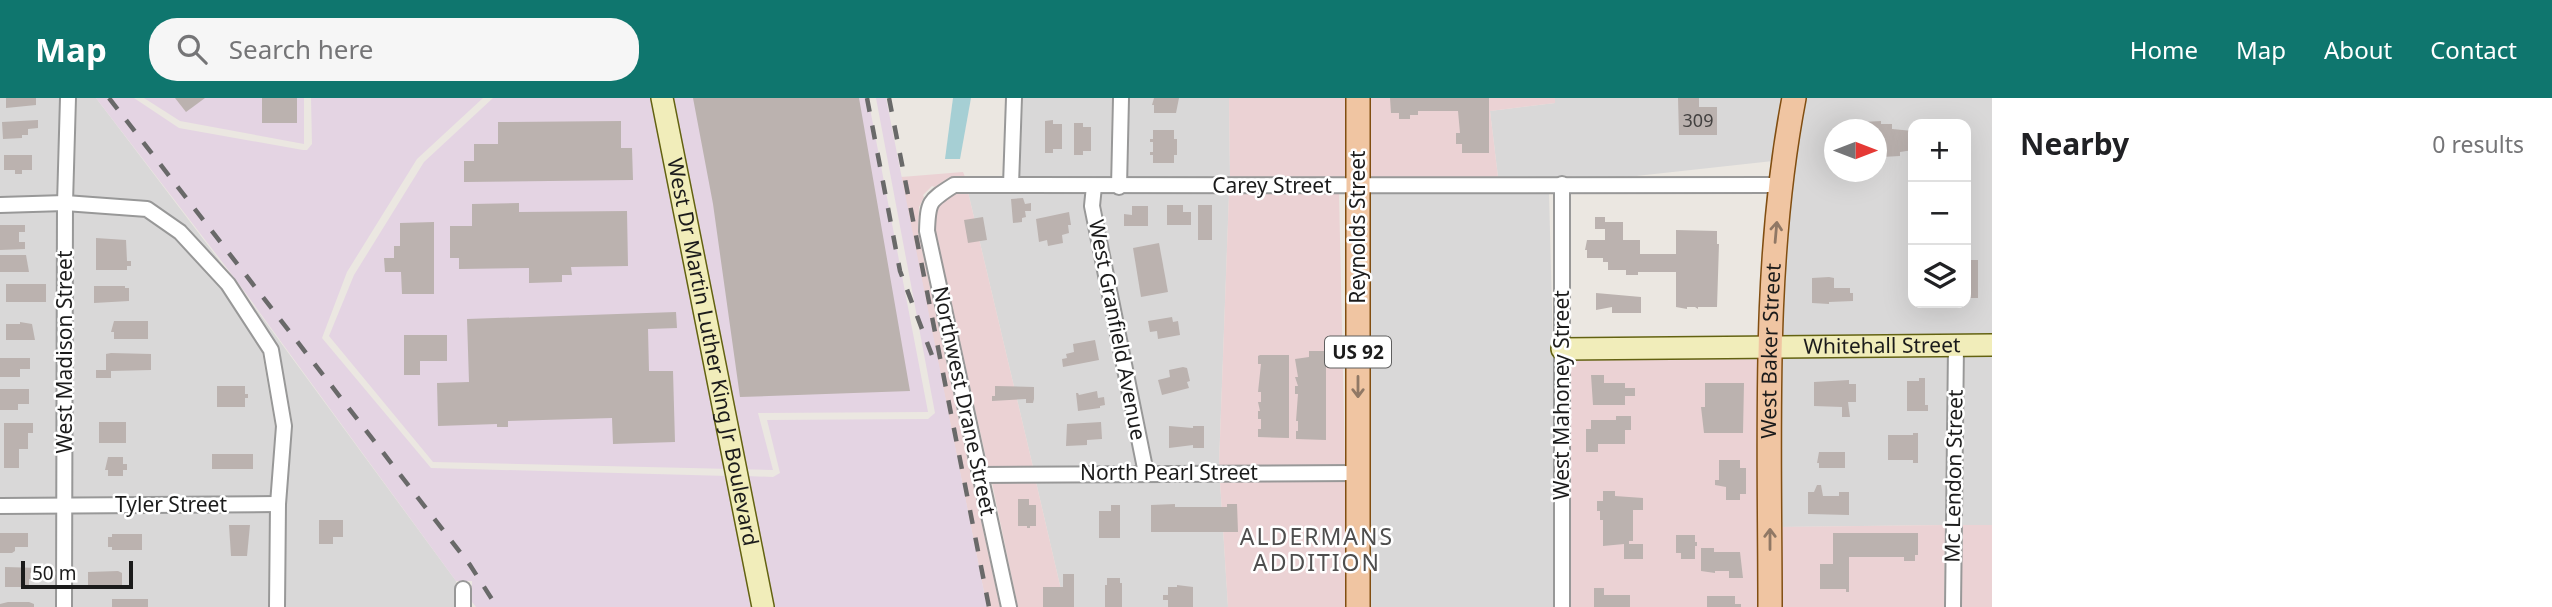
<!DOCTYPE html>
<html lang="en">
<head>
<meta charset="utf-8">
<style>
	body { margin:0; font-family:"Noto Sans",sans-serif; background:#f6f6f6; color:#202124 }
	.controls { position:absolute; right:21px; top:21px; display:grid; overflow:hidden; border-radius:14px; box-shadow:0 7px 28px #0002 }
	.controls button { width:63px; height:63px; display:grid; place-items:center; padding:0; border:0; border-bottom:2px solid #e0e0e0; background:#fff; color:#202124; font:35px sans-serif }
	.compass { position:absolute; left:1824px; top:21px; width:63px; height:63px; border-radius:50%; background:#fff; box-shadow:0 7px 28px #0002; rotate:90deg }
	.scale { position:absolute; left:21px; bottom:18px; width:112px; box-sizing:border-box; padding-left:7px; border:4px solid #1b1b1b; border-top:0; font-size:19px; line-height:24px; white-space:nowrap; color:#1b1b1b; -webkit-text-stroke:5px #fff; paint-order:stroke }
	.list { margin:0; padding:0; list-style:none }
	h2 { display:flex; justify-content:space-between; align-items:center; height:91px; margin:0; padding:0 28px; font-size:30px }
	h2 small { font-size:23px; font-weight:400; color:#757577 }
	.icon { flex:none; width:38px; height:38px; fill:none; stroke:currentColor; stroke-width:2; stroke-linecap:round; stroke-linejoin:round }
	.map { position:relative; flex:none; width:1992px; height:509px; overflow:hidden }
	header { display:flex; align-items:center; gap:42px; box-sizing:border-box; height:98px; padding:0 35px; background:#0f766e; color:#fff }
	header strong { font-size:33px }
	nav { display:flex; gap:38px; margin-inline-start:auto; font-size:24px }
	.search { width:490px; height:63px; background:#f6f6f6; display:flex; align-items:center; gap:18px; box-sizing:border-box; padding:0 24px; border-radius:28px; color:#757577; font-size:26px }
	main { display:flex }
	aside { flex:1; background:#fff }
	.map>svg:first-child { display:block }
</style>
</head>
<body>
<header>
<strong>Map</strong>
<div class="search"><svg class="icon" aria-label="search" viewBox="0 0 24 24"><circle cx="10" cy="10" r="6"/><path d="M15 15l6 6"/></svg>Search here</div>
<nav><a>Home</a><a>Map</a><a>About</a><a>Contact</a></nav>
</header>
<main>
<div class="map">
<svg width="1992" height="509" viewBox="0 0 1992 509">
	<rect width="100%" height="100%" fill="#ebe7e1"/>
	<g fill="#d9d8d8" fill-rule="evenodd">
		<path d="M0,0h60l-4,98 -56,1z"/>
		<path d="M77,0h19l133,175 -42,-46 -35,-24 -78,-7z"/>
		<path d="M1023,0h89l-2,81 -90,-2z"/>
		<path d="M1129,0h100l1,80 -102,1z"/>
		<path d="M1555,0h230l-12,63 -146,16h-129l-8,-66 65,-8z"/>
		<path d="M1803,0h189v239l-212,4 4,-94zM1913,26h53v179h-53zM1834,32h42v42h-42z"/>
		<path d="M968,94l117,2 -1,13 52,259 -103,1z"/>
		<path d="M1549,94l4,157v258h-187l1,-414z"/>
		<path d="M1102,96h127l-10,271h-66l-52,-260z"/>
		<path d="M56,113v286l-56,2v-286z"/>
		<path d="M73,114l71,5 30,20 47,51 41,64 13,75 -5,69 -197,1z"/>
		<path d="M245,196l211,287 -1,26h-169v-103l7,-79 -14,-77z"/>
		<path d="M1965,255h27v172h-29z"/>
		<path d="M1947,256l-2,171 -166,2 1,-171z"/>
		<path d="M1220,383l8,126h-163l-29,-125z"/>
		<path d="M269,414l-1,95h-195v-94z"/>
		<path d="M56,415l-1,94h-55v-93z"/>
	</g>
	<g fill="#ebd2d4">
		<path d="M1229,0h121v79l-120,1z"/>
		<path d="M1367,0h188v5l-65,8 8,66h-131z"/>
		<path d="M963,74l2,5 -17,1 -13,9 -3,-1 -9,9 1,2 -5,10 -1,25 82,375h-13l-86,-430z"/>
		<path d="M956,94h12l65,275h-45l-53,-237 1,-20 6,-8z"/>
		<path d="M1339,95l6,272h-126l10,-271z"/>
		<path d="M1762,258v251h-192v-250z"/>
		<path d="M1220,383h126l3,126h-121z"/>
		<path d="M1036,384l29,125h-47l-26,-124z"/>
		<path d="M1945,427l-1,82h-165v-80z"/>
		<path d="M1963,427h29v82h-31z"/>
	</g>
	<g fill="#e4d4e3">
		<path d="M96,0h38l45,30 124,22h4l5,-6 -1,-46h172l-66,61 -70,113 -25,66 109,130 297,8 26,131h-278l-4,-5v-21h-16l-220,-301z"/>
		<path d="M144,0h160v46l-124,-23z"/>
		<path d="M493,0h375l60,314 -170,1 15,57 -340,-8 -104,-126 25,-61 70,-113z"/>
		<path d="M876,0h10l101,509h-215l-26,-131 27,1 7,-4 -13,-53 161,-1 7,-6z"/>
	</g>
	<path fill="#a6cfd4" d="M953,0h18l-11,61h-15z"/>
	<g fill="#bbb2af">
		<path d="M6,0h30v7l-30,3z"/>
		<path d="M175,0h30l-19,14z"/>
		<rect x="262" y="0" width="35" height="25"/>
		<path d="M693,0h166l51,293 -170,6 -27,-193z"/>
		<path d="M1154,0h25l-3,15h-22v-8h-2z"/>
		<path d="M1390,0h99v55h-27v-9h-6v-11h4l-2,-22h-40v4h-8v4h-11v-6h-8z"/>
		<path d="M1678,0h21v9h18v28h-38z"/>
		<path d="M38,22v8l-10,1v6h-6v3l-19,1 -1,-17z"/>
		<path d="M1053,22v4h9v25h-9v4h-8v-32z"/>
		<path d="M621,23v27h11l1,32 -169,2v-21h10v-17h24v-22z"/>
		<path d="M1881,23v3h11v5l21,2v19l-13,2v4l-18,1v-4h-6v-23h-12l-1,-8z"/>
		<path d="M1074,25h9v4h8v24h-8v4h-9z"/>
		<path d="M1153,32h21v9h3v16h-3v8h-21v-8h-3v-3h3v-10h-3v-3h3z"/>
		<path d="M4,57h28v15h-10v4h-7v-4h-11z"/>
		<path d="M1023,100l2,6 6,-1v8h-6l1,6 -4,1v4l-9,1 -2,-24z"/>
		<path d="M519,105v9l108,-1 1,55 -57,1 1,8h-10v7l-33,1v-15l-70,1v-11h-9v-32h22v-22z"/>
		<path d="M1167,107h16v7h8v13h-24z"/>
		<rect x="1198" y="107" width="14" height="35"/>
		<path d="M1132,108h16v20h-24v-12l8,1z"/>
		<path d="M1069,114l2,13h-3l1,8 -7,2 1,8 -15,3 -1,-6 -8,2 -3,-23z"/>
		<path d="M983,119l4,23 -19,3 -4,-23z"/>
		<path d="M1595,119h10v5h18v18h17v14h36v-24l41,1v13h2l-2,63h-19v2l-3,-2h-8v2l-11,-2v-35h-38v3h-12v-5h-18v-8h-5v-4h-16v-8h-2l2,-10h18v-11h-10z"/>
		<path d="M434,124v72h-32l-1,-22h-16l-1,-14h10v-12h6v-23z"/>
		<path d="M0,127h25v7h-6v10h6v7l-25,1z"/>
		<path d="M96,140l30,2 1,21h4v5h-4v4h-31z"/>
		<path d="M1159,145l9,49 -27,5 -8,-49z"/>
		<path d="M0,157h26l3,17h-29z"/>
		<rect x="1966" y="162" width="12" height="38"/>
		<path d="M1829,179l5,1v10h16v5h3v8l-24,1v2l-17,-1v-25z"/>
		<rect x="6" y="186" width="40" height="18"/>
		<path d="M94,188h31v2h4v13l-35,2z"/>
		<path d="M1596,195l45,4v16h-29v-6l-16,3z"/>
		<path d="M676,214l1,16 -29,1 1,42h24l2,71 -62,2 -1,-26 -104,3v6h-11v-3l-59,2 -1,-43 32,-1 -2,-63z"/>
		<path d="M1172,219l1,5 5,-1 2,14 -22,4 -1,-8 -7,1 -2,-11z"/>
		<path d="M114,223h34v18h-34v-7h-3z"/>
		<path d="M20,224l12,2 3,16h-29v-16h14z"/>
		<path d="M404,237h43v26h-27v14h-16z"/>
		<path d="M1095,242l4,20 -36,7 -1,-8 5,-1 -1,-4 8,-2 -1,-8z"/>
		<path d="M1309,253h17v89l-30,-1v-8h2v-10h-2l2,-27h-3v-8h3l-3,-9h3l-3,-18 14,-2z"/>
		<path d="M111,255l40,1v16l-40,1v7h-15v-8h10v-16z"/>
		<path d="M1260,257h29v83l-31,-1v-8h3v-10h-3v-8h2l-2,-9h3v-10h-3l3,-28h-3v-8z"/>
		<path d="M0,260h30v11h-10v8h-20z"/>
		<path d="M1183,269l4,1 3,13 -3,1 2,6 -27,7 -4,-15 12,-3 -1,-7z"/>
		<path d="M1591,277h13v8h21v5h10v8h-10v9h-32z"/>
		<path d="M1919,280h6v27h3v6h-21v-30h12z"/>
		<path d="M1849,282v4h7v18h-8l2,15h-8v-10l-28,-1v-24z"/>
		<path d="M1705,285h39l-1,50h-39l-3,-26h4z"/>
		<path d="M217,288h28v8h3v4h-3v9h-28z"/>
		<path d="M995,288l39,1v12l-1,4h-7v-4l-34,2v-5h3z"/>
		<path d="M0,291h29v15h-11v6h-18z"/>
		<path d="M1097,293l1,7 6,-1 1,8 -5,1v2l-22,3 -2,-18h2l1,2z"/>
		<path d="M1616,318h15v14h-6v14h-27v8h-12v-23h5v-9h25z"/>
		<rect x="99" y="324" width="27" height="21"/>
		<path d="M1101,324l1,17 -15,1v5l-21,1 1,-22z"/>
		<path d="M4,325h29v10h-5v16h-9v19h-15z"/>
		<path d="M1169,328l24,2v-2h11v22h-11v-3l-24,3z"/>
		<path d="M1913,335h5v30h-5v-3h-25v-25h25z"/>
		<path d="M1819,354h26v16h-26v-5h-2z"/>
		<rect x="212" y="356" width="41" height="15"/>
		<path d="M108,359h15v7h4v6h-4v6h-15v-6h-3z"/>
		<path d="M1719,362h21v8h6v26h-6v6h-14v-13l-11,-2v-5h4z"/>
		<path d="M1817,387h4l2,11h16v-4h10v23l-41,-1v-22h6z"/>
		<path d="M1603,393h12v5l28,2v12h-10v31h-4v3h14v15h-19v-15l-21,2v-26h-3v-9h-3v-10h6z"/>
		<path d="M1018,401h11v6h7v21h-6v2h-3v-2h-9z"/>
		<path d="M1175,406v3h52v-3h10l1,28h-87v-27z"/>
		<path d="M1111,407h9v33h-21v-27h12z"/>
		<path d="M319,422h24v17h-10v7h-14z"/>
		<path d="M229,427h21l-3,31h-16z"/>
		<path d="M0,435h28v14h-13v4l-3,2h-12z"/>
		<path d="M1833,435h85v22h-3v6h-11v-4h-55v35h-3v-3h-26v-25h13z"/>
		<path d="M112,436h30v16h-30v-3h-4v-10h4z"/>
		<path d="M1676,437h19v7h2v4h-2v13h-14v-6h-5z"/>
		<path d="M1701,450h13v4h26l3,26h-14v-7h-14v2l-14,-2z"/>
		<path d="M5,469l35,1v7h-8v4h-3v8h-24z"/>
		<path d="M118,473l4,2v14l-34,1v-16z"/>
		<path d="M1063,476h11v33h-31v-20h20z"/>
		<path d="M1107,480h13v5h2v24h-17v-22h2z"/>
		<path d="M1177,487l16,2v20h-25v-7h-5v-5h5v-8h9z"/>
		<path d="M1594,490h10v7h26v12h-36z"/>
		<path d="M1707,498h28v8h6v3h-34z"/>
		<rect x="112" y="501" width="36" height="8"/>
		<path d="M8,504h21l5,2v3h-34v-3z"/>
	</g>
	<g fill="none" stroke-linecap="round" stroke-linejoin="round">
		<defs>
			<g id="street">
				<path d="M1011,87l3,-87"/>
				<path d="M1094,88l-2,20 54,267"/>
				<path d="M1119,89l2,-89"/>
				<path d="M0,107l65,-2 82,6 33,23 48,52 43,66 13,76 -6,78 -1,103"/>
				<path d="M981,377l376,-2"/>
				<path d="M0,408l278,-2"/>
				<path d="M463,491v18"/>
				<path d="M64,509l1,-404 3,-105"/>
				<path d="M1009,509l-82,-376c1,-30 2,-30 27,-46 275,1 551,0 826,0"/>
				<path d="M1562,509v-423"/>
				<path d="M1953,509l3,-261"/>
			</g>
			<g id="secondary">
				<path id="s1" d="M662,0l101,509"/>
				<path id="s2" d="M1562,251l430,-4"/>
			</g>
			<g id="primary">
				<path d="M1358,509v-509"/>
				<path id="s3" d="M1770,509c0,-170 -8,-342 24,-509"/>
			</g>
		</defs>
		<use href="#street" stroke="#989898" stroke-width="18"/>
		<use href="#secondary" stroke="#636211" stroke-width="24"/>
		<use href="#primary" stroke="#814e11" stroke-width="26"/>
		<use href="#street" stroke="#fff" stroke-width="14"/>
		<use href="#secondary" stroke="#f1edba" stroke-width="21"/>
		<use href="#primary" stroke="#f0c5a2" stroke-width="23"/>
		<g stroke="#696969" stroke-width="4.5" stroke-dasharray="14 14" stroke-linecap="butt">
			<path d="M109,0l361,467 27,42"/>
			<path d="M867,0l33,173 33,87"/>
			<path d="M889,0l100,509"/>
		</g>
	</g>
	<defs><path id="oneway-shaft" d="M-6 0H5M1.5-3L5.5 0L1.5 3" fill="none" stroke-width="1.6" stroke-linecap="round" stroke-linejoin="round" transform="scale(1.75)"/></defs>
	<g stroke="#907865">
		<use href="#oneway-shaft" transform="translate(1776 134) rotate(-85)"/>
		<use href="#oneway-shaft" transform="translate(1358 289) rotate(90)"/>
		<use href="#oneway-shaft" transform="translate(1770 441) rotate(-90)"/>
	</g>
	<g text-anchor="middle" stroke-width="5" stroke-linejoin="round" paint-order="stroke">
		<g font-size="18" fill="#434140">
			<text x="1698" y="29">309</text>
		</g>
		<rect fill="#fff" stroke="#5f5f5f" stroke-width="2" x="1325" y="238.5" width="66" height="31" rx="5"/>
		<g font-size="19" font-weight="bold" fill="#1b1b1b">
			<text x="1358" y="261">US 92</text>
		</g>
		<g font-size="21" fill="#1b1b1b" stroke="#fff">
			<text x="1272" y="95">Carey Street</text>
			<text transform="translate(1358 129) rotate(-90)" y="7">Reynolds Street</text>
			<text transform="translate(1117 232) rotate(79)" y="7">West Granfield Avenue</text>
			<text dy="7" stroke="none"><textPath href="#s2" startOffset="320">Whitehall Street</textPath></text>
			<text transform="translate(65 254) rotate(-90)" y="7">West Madison Street</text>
			<text dy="7" stroke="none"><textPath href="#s1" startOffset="259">West Dr Martin Luther King Jr Boulevard</textPath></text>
			<text dy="7" stroke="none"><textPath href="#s3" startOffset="256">West Baker Street</textPath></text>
			<text transform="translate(1562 297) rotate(-90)" y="7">West Mahoney Street</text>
			<text transform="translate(964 303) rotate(78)" y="7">Northwest Drane Street</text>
			<text x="1169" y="382">North Pearl Street</text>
			<text transform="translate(1954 378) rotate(-89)" y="7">Mc Lendon Street</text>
			<text x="171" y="414">Tyler Street</text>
		</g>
		<g font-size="23" letter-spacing="2" fill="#4e4e4e" stroke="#fff">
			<text x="1317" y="447">ALDERMANS<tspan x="1317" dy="26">ADDITION</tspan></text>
		</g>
	</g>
</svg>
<div class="controls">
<button>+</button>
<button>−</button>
<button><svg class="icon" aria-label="layers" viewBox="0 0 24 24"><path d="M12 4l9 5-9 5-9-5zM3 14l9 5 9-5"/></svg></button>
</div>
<svg class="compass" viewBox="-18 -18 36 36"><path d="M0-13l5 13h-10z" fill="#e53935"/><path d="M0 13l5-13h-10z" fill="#757577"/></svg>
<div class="scale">50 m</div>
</div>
<aside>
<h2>Nearby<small>0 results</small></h2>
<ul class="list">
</ul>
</aside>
</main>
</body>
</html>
